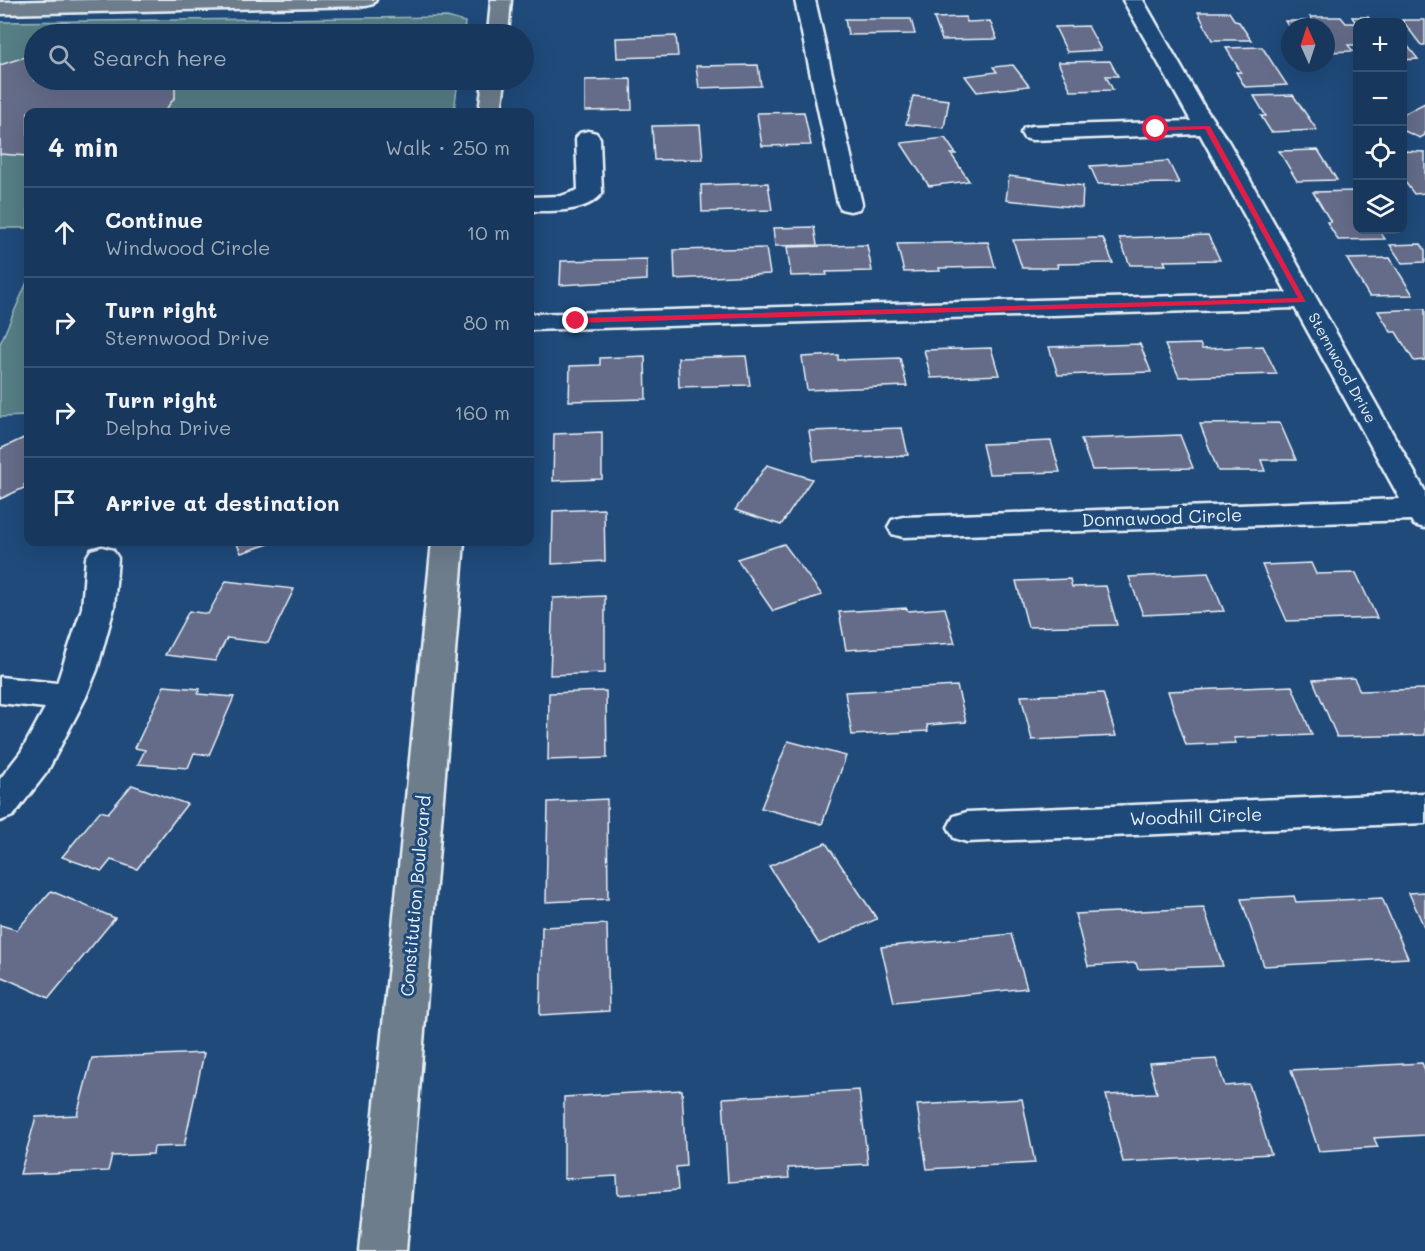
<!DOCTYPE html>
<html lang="en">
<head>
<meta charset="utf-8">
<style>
	body { margin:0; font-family:Mali,sans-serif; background:#203f62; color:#f1f3f6 }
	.controls { position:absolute; right:18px; top:18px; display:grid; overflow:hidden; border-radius:12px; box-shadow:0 6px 24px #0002 }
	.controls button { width:54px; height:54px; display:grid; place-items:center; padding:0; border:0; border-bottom:2px solid #365272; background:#17385c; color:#f1f3f6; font:30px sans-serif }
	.compass { position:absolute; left:1281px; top:18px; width:54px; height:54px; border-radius:50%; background:#17385c; box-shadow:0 6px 24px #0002; rotate:357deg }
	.stop { position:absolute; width:18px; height:18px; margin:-14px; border:4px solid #e11d48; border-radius:50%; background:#fff }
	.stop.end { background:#e11d48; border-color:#fff; box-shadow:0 2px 6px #0008 }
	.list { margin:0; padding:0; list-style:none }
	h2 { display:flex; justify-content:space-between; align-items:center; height:78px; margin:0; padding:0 24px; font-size:26px }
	h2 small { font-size:20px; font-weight:400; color:#9eacbb }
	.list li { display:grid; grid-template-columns:39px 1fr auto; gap:18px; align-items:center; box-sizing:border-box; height:90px; padding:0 24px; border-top:2px solid #365272 }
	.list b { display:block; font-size:22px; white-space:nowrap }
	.list p { margin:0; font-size:20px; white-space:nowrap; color:#9eacbb }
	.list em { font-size:20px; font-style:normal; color:#9eacbb }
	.icon { flex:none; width:33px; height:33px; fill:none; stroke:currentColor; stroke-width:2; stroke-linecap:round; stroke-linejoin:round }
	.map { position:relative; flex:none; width:1425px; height:1251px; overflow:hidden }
	.search { position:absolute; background:#17385c; box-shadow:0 6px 24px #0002; left:24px; top:24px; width:510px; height:66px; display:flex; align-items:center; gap:15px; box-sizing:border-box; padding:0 21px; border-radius:33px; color:#9eacbb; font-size:22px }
	.panel { position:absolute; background:#17385c; box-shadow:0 6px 24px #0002; left:24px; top:108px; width:510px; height:438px; border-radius:12px }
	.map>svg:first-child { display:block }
</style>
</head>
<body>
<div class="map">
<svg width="1425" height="1251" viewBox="0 0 1425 1251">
	<rect width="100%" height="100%" fill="#1f4a7a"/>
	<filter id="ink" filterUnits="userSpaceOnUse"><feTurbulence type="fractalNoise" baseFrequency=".0167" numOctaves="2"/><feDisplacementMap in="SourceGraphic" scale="12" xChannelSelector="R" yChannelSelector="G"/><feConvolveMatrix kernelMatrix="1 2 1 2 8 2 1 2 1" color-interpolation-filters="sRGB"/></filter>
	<g filter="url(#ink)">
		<g fill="#547e85" stroke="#9eb8be" stroke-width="1.5">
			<path d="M447,17l18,5 -1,12h-430v46h424l-4,32h-426v116h-28v-206z"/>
			<path d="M28,280v136l-28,1v-73z"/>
		</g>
		<g fill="#656c89" stroke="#e8f1f8" stroke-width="1.5">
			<path d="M1198,12h31l6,9 4,1 12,18h-39z"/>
			<path d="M966,17l1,5 23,-1 7,18 -55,1 -8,-22z"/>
			<path d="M1310,17h31l5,6h10l-4,-6h16l4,5h18h-32v23h-10l5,6 -27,1v-25l-36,2 -5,-8h28z"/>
			<path d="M845,19h66l4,15 -67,1z"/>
			<path d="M1402,20h23v25h-4z"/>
			<path d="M1088,26l13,24 -34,2 -12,-25z"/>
			<path d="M676,36l2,20 -61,2 -1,-20z"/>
			<path d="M1402,39l16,20 -16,1z"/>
			<path d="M1262,47l25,38 -42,2 -9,-15h5l-15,-24z"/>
			<path d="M34,54v26h141v17l-11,15h-136v44l-28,-2v-89z"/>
			<path d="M1110,61l8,15h-12l7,14 -42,1 -13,-29z"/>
			<path d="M758,65l3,21 -62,2 -3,-22z"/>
			<path d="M1013,65l16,21 -52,6 -12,-16 32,-4 -4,-5z"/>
			<path d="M631,79l1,31 -47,1v-31z"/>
			<path d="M1293,95l24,35 -46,2 -10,-16h5l-12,-20z"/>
			<path d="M913,96l36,4 -5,28 -38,-4z"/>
			<path d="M1425,103v32l-5,3 -18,-8v-15z"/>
			<path d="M804,112l7,33 -49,1 -5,-33z"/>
			<path d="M700,125l3,34 -49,1 -2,-34z"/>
			<path d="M945,138l11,16h-5l18,27 -40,5 -28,-43z"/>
			<path d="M1318,150l19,30 -40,1 -18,-30z"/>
			<path d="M1402,151l23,1v41l-11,1 -12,-16z"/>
			<path d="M1168,161l11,22 -81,1 -8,-18z"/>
			<path d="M1009,176l74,10 -1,22 -76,-8z"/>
			<path d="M768,183l4,27 -70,2 -1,-27z"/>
			<path d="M1355,191l3,3v36h21l6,9 -47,1 -11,-18h4l-18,-30z"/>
			<path d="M814,227l3,18 -42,1 -2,-18z"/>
			<path d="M1208,235l12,25 -56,1 2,4h-36l-11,-27z"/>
			<path d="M1103,238l10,25 -56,1 1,4h-36l-9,-28z"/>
			<path d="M988,242l7,25 -56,1 1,3 -36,1 -7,-28z"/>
			<path d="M1421,244l4,6v12l-23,1 -12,-18z"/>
			<path d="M867,245l5,26 -46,1 1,3 -36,1 -4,-29z"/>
			<path d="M766,248l4,26 -95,5 -1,-29z"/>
			<path d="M1390,258l23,37 -44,1 -22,-37z"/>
			<path d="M647,259v21l-87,5 1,-24z"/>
			<path d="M1425,309v51l-11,1 -18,-29h-5l-13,-21z"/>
			<path d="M1140,344l11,28 -93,3 -9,-28z"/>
			<path d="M1200,344l2,5 61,-3 14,28 -98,3 -14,-32z"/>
			<path d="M991,348l8,27 -68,3 -7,-28z"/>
			<path d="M838,355v5l62,-2 7,28 -100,4 -5,-33z"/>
			<path d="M645,356l1,43 -77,2 1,-35 30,-1v-7z"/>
			<path d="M746,356l4,29 -71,2 -1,-29z"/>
			<path d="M1280,423l16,37h-35l4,11h-47l-18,-47z"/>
			<path d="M902,428l6,27 -94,6 -5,-30z"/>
			<path d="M602,432v47l-49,2 1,-47z"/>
			<path d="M1180,435l13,33 -101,2 -11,-31z"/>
			<path d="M26,437l2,2v43l-4,3 2,2 -26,12v-50z"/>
			<path d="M1051,441l9,31 -71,2 -7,-30z"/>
			<path d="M767,465l45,14 -31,46 -46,-15z"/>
			<path d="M604,509l1,52 -53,3 1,-53z"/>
			<path d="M236,542h39l-34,11z"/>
			<path d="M784,544l38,51 -49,16 -36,-52z"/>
			<path d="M1311,563l5,11 40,-1 21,45 -90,3 -25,-56z"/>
			<path d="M1208,573l16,38 -81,4 -14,-38z"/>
			<path d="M1070,579l2,8 34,-1 11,39 -89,2 -12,-46z"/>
			<path d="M226,581l68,8 -26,54 -41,-5 -12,23 -50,-6 24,-44 19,3z"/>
			<path d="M605,596v77l-55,2 3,-77z"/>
			<path d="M906,608l2,3 37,-3 10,35 -109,7 -7,-38z"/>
			<path d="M1354,678l6,13 65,-2v46l-88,2 -24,-57z"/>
			<path d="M164,686l36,3 -2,5 36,3 -25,58 -15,-2 -6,15 -50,-4 7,-14 -10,-2z"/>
			<path d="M957,686l9,36 -39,3 1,6 -76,4 -7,-43z"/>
			<path d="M1292,686l20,49 -78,3 2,5 -50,2 -18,-54z"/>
			<path d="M606,691l1,67 -59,2 1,-67z"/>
			<path d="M1103,693l13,43 -84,4 -11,-44z"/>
			<path d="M788,741l58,15 -24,68 -61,-16z"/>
			<path d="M132,785l55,19 -50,65 -26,-9 -9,11 -40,-14 38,-46 8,2z"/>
			<path d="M607,799l1,100 -62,3 2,-100z"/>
			<path d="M826,843l51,76 -58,25 -50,-78z"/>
			<path d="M51,891l64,27 -66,80 -49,-22v-51l17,5z"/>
			<path d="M1425,892v37l-16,-36z"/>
			<path d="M1294,896l2,6 86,-4 26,60 -144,8 -23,-67z"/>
			<path d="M1204,908l19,58 -85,3 -2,-6 -48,3 -13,-52z"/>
			<path d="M607,924l2,87 -69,4 2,-88z"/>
			<path d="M1011,934l16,54 -133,14 -13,-55z"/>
			<path d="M204,1053l-20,93 -30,1 -1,7 -41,2 -4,15 -88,3 16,-57 41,-2 15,-57z"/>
			<path d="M1216,1059l9,27 24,-2 22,70 -148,8 -17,-67 51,-2 -8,-30z"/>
			<path d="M1422,1063l3,7v65l-51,3 4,9 -59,4 -28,-81z"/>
			<path d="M682,1090l4,76 -10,1 2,23 -60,5 -1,-19 -53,3v-82z"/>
			<path d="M859,1090l9,74 -80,4 1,10 -61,4 -5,-84z"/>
			<path d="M1022,1099l13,64 -108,6 -10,-64z"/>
		</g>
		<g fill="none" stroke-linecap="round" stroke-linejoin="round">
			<defs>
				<g id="minor">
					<path d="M795,0h20l47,204 -3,5 -9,2 -9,-2 -3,-5z"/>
					<path d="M1123,0h20l61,107 24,34 197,350v37l-11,-3 -3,-5 -508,17 -11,-3 -4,-7 4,-7 11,-3 497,-18 -105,-191 -765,22v-16l757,-21 -87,-159 -168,6 -8,-2 -3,-5 3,-5 8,-2 159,-5z"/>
					<path d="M588,131l8,2 4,5 2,55c-14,20 -50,18 -72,18v-14l31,-1 17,-6 -2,-52 4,-5z"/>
					<path d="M102,547l11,3 5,8 -4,50 -17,62 -11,27 -39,75 -34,44 -13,5v-42l21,-27 24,-44 -45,-5v-26l57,6 25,-75 4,-50 5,-8z"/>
					<path d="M1425,793v30l-458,19 -13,-4 -6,-11 6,-11 13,-4z"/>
				</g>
				<g id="major">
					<path d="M87,0h289l-3,4 -7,2 -366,8v-12z"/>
					<path d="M491,0h20l-3,34h-20z"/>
					<path d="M483,80h22l-4,32h-22z"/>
					<path d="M432,542h32l-58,709h-46z"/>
				</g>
			</defs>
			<use href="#minor" stroke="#e8f1f8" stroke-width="5"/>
			<use href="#major" stroke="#e8f1f8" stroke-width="5"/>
			<use href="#minor" fill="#1f4a7a" fill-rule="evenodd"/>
			<use href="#major" fill="#6d7d8c" fill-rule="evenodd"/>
		</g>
	</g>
	<path fill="#e11d48" d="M1210,126l96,176 -730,21 -4,-2 4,-3 722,-20 -93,-169 -49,2 -3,-2 3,-2z"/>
	<g text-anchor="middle" stroke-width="6" stroke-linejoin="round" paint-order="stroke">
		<g font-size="15" fill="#e8f1f8" stroke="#1f4a7a">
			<text transform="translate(1342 368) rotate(61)" y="5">Sternwood Drive</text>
		</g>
		<g font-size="18" fill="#e8f1f8" stroke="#1f4a7a">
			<text transform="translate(1162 518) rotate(-2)" y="6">Donnawood Circle</text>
			<text transform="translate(1196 817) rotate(-2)" y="6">Woodhill Circle</text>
			<text transform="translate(416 896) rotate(-85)" y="6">Constitution Boulevard</text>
		</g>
	</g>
</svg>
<div class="controls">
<button>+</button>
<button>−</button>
<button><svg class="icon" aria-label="locate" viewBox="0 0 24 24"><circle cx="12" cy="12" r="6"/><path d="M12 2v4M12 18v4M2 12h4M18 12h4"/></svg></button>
<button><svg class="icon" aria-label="layers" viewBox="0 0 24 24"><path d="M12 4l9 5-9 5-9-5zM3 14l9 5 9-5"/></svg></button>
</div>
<svg class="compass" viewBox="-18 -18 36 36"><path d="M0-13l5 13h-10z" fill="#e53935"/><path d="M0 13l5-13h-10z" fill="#9eacbb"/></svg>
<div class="stop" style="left:1156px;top:129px"></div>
<div class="stop end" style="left:576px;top:321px"></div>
<div class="search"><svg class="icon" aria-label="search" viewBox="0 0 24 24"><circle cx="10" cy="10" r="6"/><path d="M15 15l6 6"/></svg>Search here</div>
<section class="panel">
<h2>4 min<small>Walk · 250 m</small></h2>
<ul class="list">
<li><svg class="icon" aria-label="ahead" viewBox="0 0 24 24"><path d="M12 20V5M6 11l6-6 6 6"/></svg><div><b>Continue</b><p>Windwood Circle</p></div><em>10 m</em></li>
<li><svg class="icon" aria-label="right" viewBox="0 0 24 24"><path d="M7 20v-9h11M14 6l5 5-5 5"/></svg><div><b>Turn right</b><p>Sternwood Drive</p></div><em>80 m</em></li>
<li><svg class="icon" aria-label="right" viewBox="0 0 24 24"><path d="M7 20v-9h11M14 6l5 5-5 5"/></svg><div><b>Turn right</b><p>Delpha Drive</p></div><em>160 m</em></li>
<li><svg class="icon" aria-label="arrive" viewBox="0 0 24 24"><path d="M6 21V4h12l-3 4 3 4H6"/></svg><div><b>Arrive at destination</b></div></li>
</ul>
</section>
</div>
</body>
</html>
